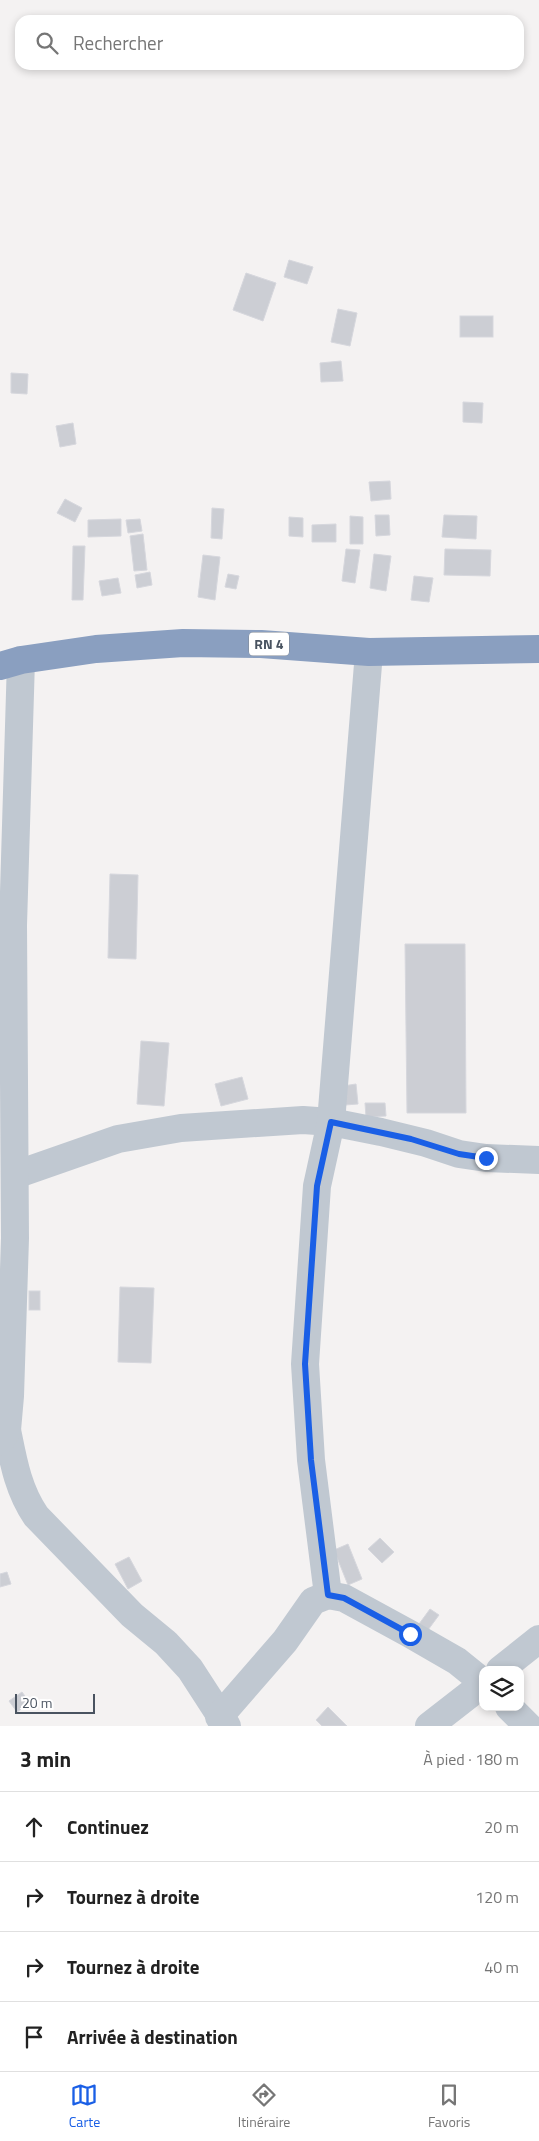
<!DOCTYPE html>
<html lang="fr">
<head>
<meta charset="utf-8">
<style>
	body { margin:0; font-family:"Titillium Web",sans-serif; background:#f6f6f6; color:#222 }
	.controls { position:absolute; right:15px; bottom:15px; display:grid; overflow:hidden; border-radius:10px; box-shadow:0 2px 8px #0003 }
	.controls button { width:45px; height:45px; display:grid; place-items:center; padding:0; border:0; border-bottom:1px solid #e0e0e0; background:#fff; color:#222; font:25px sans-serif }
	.scale { position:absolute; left:15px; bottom:12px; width:80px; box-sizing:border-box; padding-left:5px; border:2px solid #495360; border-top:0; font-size:14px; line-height:18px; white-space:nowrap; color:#495360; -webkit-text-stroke:4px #fff; paint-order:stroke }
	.stop { position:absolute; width:15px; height:15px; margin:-11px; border:4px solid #1a5fe6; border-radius:50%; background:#fff }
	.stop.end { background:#1a5fe6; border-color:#fff; box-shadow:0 1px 5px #0008 }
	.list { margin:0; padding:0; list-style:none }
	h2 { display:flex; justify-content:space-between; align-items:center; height:65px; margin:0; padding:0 20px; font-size:21px }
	h2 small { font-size:16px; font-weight:400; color:#767676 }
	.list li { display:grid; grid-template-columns:32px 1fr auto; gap:15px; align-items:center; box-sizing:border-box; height:70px; padding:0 20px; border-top:1px solid #e0e0e0 }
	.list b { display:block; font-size:19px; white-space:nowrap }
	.list em { font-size:16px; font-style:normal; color:#767676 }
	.icon { flex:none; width:28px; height:28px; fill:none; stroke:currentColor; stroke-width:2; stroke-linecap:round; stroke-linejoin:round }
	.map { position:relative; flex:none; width:539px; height:1726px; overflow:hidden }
	.search { position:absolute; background:#fff; box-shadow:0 2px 8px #0003; left:15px; right:15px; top:15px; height:55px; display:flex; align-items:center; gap:12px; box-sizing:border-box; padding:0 18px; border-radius:15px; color:#767676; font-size:19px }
	.sheet { height:345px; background:#fff }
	nav { display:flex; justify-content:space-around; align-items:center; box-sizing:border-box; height:70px; border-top:1px solid #e0e0e0; background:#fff; font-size:14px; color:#767676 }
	nav a { display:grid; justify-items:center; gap:2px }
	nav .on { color:#1a5fe6 }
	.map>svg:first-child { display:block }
</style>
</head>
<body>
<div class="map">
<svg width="539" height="1726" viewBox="0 0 539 1726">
	<rect width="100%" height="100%" fill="#f4f2f2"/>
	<g fill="#ccced4" stroke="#d6d7dd">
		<path d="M289,260l24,7 -6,17 -23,-7z"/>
		<path d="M246,273l30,10 -13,38 -30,-11z"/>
		<path d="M338,309l19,4 -7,33 -19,-4z"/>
		<rect x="460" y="316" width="33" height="21"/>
		<path d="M341,361l2,20 -22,1 -1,-19z"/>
		<path d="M11,373l17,1 -1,20 -16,-1z"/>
		<path d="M463,402l20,1 -1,20 -19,-1z"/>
		<path d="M73,423l3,21 -16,3 -4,-21z"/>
		<path d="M390,481l1,18 -20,2 -2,-19z"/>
		<path d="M65,499l17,9 -7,14 -18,-9z"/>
		<path d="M212,508l12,1 -2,30 -11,-1z"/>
		<path d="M375,515h14l1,20 -14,1z"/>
		<path d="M444,515l33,1 -1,23 -34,-2z"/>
		<path d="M350,516l13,1v27h-13z"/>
		<path d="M289,517l14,1v19l-14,-1z"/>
		<path d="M121,519v17l-33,1v-17z"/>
		<path d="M140,519l2,12 -14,2 -2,-13z"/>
		<path d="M336,524v18h-24v-17z"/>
		<path d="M143,534l4,36 -13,1 -4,-35z"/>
		<path d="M73,546h12l-2,54h-11z"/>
		<path d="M346,549l14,1 -5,33 -13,-2z"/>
		<path d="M445,549l46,1 -1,26 -46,-1z"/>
		<path d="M374,554l17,2 -5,35 -16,-3z"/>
		<path d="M203,555l17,2 -5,43 -17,-3z"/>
		<path d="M150,572l2,13 -15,3 -2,-13z"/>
		<path d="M228,574l11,2 -3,13 -11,-2z"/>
		<path d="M414,576l19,2 -4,24 -18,-2z"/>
		<path d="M118,578l3,15 -19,3 -3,-15z"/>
		<path d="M110,874l28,1 -2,84 -28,-1z"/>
		<path d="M405,944h60l1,169h-59z"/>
		<path d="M141,1041l28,2 -5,63 -27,-2z"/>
		<path d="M242,1077l6,22 -27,7 -6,-22z"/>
		<path d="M356,1084l2,20 -13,1 -2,-19z"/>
		<path d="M365,1103h20l1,13 -20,1z"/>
		<path d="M120,1287l34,1 -3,75 -33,-1z"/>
		<rect x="29" y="1291" width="11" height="19"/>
		<path d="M380,1538l14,14 -12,11 -14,-14z"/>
		<path d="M348,1544l14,35 -14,6 -14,-35z"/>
		<path d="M129,1557l13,24 -14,8 -13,-25z"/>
		<path d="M7,1572l4,12 -11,3v-13z"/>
		<path d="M430,1609l9,6 -11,15 -9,-6z"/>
		<path d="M22,1692l8,11 -13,9 -8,-11z"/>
		<path d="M328,1707l19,19h-25l-6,-6z"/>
	</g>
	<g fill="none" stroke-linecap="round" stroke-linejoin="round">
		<g stroke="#c0c8d1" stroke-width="28">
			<path d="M15,1175l103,-36 63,-11 122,-8 28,2 50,10 45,11 33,11 27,4 53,2"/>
			<path d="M7,1430c6,30 11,60 29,86l96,99 34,28 24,26 37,57"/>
			<path d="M0,1442l7,-12 3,-34 5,-158 -2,-313 8,-265"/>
			<path d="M328,1595l-17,-135 -6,-96 12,-178 14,-64 38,-470"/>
			<path d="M500,1670l39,-31"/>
			<path d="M509,1707l19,19"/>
			<path d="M219,1717l66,-76 28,-40 15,-6 16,3 66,36 47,27 26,21"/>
			<path d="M429,1726l54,-42"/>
		</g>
		<path stroke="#8a9fc0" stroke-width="28" d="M0,666l21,-6 75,-11 87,-6 78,1 108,8 170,-3"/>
	</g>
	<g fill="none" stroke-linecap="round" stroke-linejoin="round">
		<path stroke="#1a5fe6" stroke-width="6" d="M410,1634l-66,-36 -16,-3 -17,-135 -6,-96 12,-178 14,-64 80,17 48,15 27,4"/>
	</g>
	<g text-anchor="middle" stroke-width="4" stroke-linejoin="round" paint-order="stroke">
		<rect fill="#fff" stroke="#808790" stroke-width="1" x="249" y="632.5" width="40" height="23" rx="4"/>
		<g font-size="14" font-weight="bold" fill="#495360">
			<text x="269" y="649">RN 4</text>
		</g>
	</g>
</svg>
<div class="controls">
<button><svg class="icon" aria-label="layers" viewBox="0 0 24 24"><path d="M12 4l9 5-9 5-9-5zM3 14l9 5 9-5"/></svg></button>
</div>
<div class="scale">20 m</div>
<div class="stop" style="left:410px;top:1634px"></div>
<div class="stop end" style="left:486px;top:1158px"></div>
<div class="search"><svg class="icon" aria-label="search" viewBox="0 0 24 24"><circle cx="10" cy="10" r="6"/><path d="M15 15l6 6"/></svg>Rechercher</div>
</div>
<section class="sheet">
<h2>3 min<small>À pied · 180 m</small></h2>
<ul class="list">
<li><svg class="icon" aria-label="ahead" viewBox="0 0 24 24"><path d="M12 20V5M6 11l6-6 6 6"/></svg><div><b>Continuez</b></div><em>20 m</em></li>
<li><svg class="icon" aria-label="right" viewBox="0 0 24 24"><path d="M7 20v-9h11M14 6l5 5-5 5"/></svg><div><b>Tournez à droite</b></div><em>120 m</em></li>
<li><svg class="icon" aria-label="right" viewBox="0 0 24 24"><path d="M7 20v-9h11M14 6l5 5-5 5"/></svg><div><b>Tournez à droite</b></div><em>40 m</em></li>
<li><svg class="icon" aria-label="arrive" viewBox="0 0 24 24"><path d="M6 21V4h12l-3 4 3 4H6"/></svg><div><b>Arrivée à destination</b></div></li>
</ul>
</section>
<nav>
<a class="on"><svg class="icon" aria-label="map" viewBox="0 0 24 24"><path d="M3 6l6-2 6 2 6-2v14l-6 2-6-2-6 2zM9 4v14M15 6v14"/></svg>Carte</a>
<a><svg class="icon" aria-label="directions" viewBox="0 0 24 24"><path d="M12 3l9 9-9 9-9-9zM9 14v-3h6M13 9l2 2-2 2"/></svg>Itinéraire</a>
<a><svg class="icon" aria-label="saved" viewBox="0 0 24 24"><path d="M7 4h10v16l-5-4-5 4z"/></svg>Favoris</a>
</nav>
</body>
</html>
